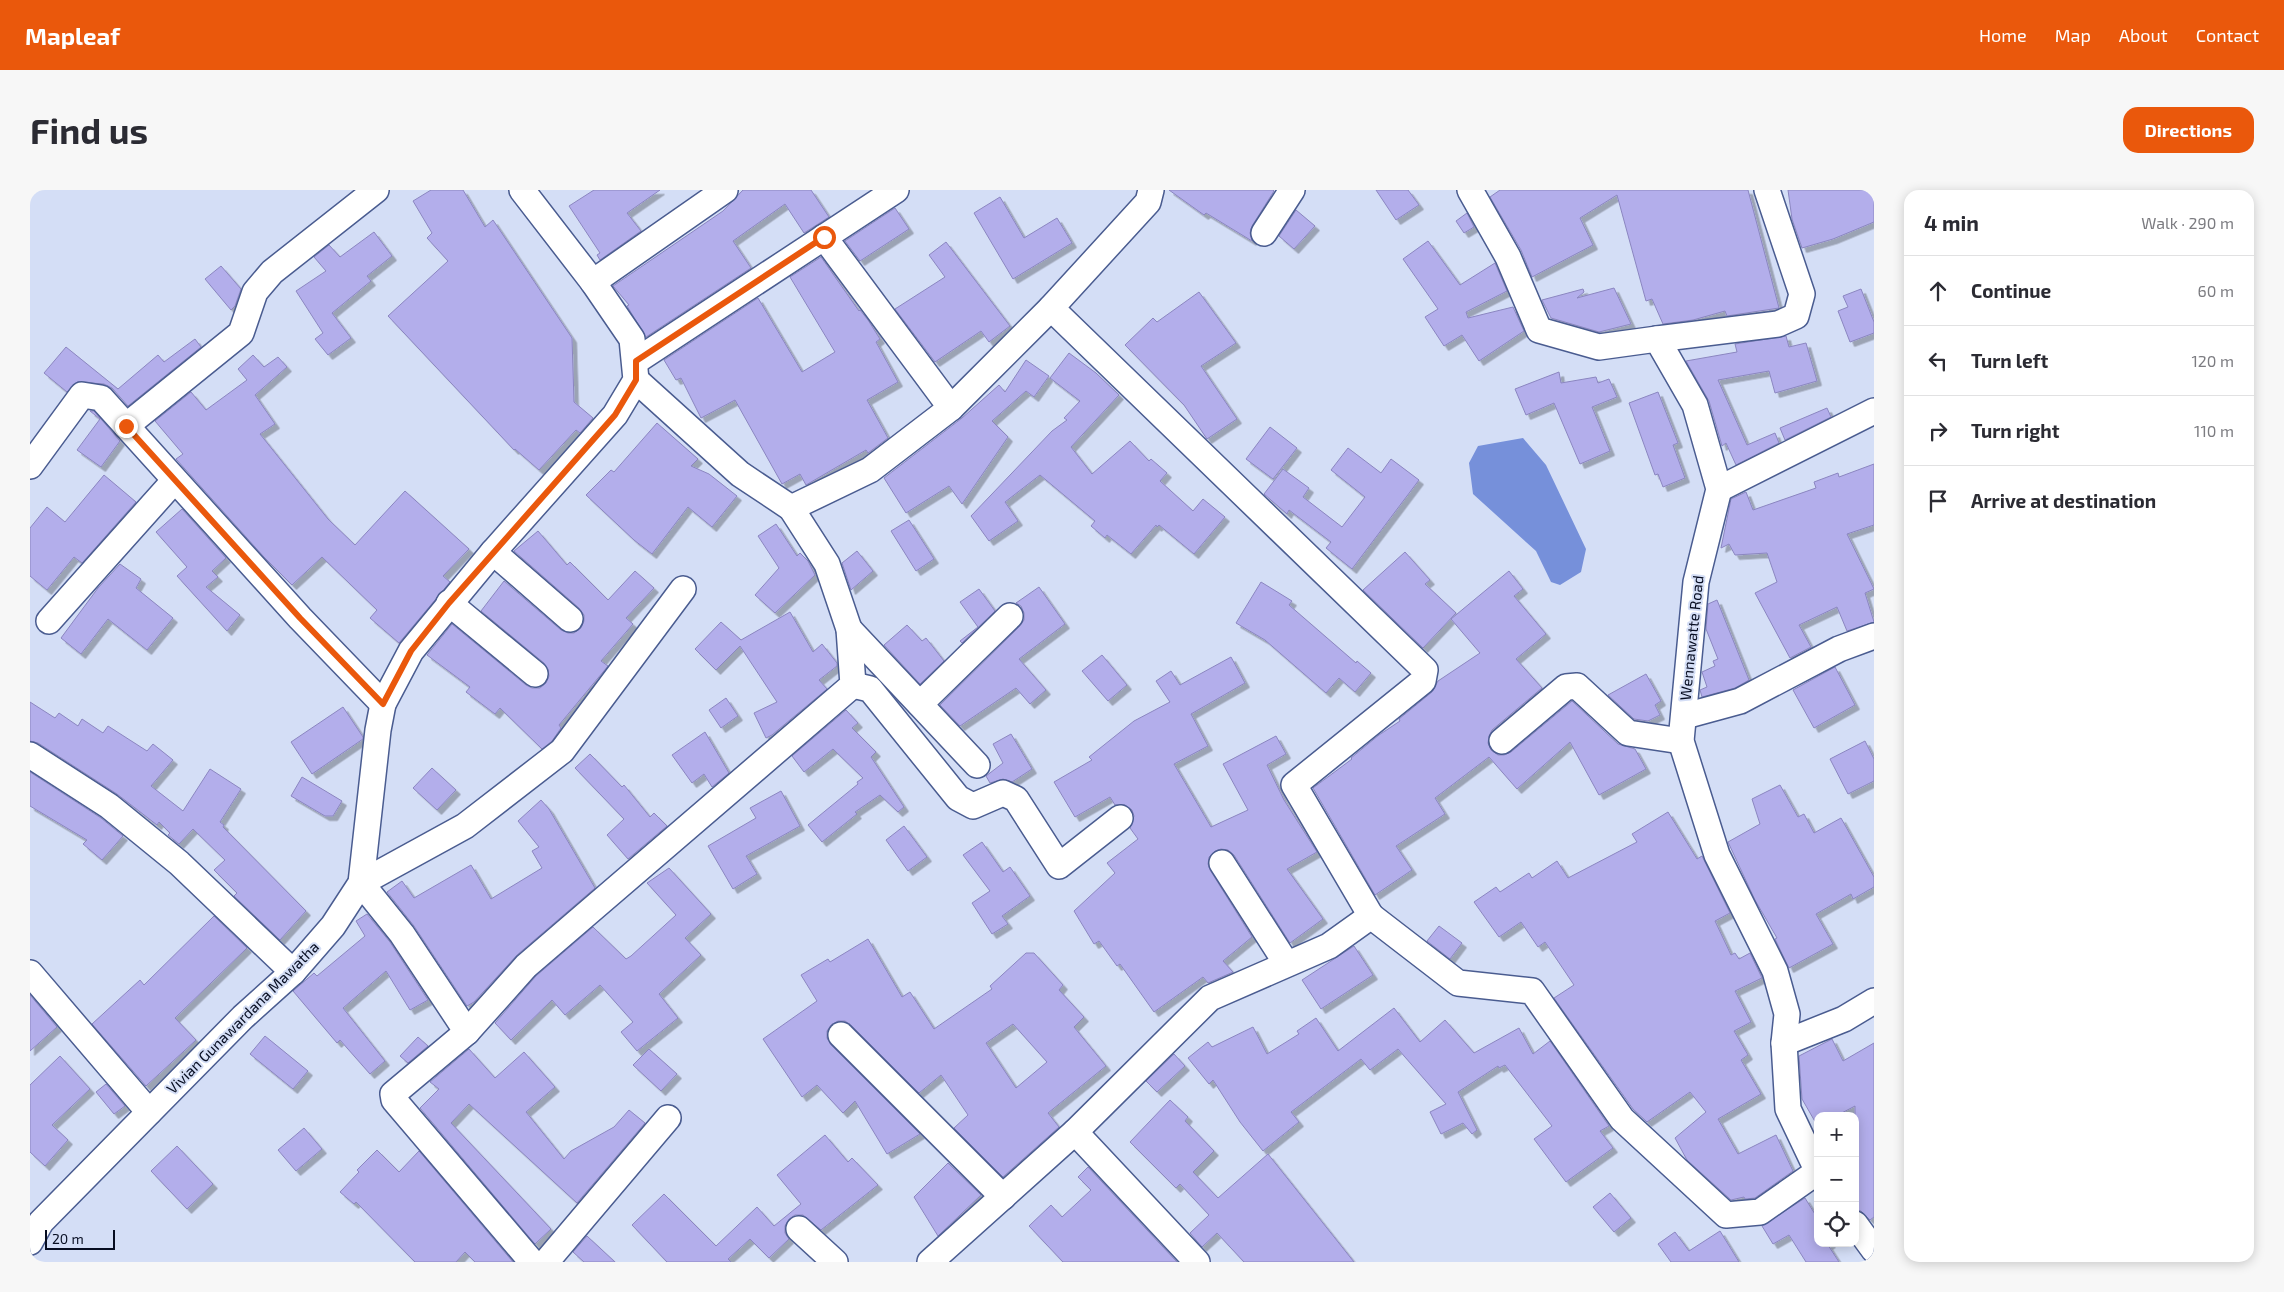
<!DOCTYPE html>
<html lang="en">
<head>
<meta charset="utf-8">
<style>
	body { margin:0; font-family:"Exo 2",sans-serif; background:#f7f7f7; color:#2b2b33 }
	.controls { position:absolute; right:15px; bottom:15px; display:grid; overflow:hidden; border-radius:10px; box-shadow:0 2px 12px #0003 }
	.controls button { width:45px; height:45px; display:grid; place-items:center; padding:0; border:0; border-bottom:1px solid #e1e1e2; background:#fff; color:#2b2b33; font:25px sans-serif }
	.scale { position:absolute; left:15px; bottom:12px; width:70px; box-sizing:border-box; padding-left:5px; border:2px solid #070d21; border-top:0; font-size:14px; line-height:18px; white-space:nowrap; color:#070d21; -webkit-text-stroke:4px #d4def6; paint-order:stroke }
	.stop { position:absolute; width:15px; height:15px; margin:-11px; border:4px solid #ea580c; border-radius:50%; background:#fff }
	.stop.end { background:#ea580c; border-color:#fff; box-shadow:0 1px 5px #0008 }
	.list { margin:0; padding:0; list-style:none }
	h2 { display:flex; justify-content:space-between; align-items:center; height:65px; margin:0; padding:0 20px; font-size:21px }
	h2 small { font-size:16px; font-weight:400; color:#7c7c81 }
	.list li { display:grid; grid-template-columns:32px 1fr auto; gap:15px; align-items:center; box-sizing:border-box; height:70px; padding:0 20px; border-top:1px solid #e1e1e2 }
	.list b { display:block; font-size:19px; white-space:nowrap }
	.list em { font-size:16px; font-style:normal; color:#7c7c81 }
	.icon { flex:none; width:28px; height:28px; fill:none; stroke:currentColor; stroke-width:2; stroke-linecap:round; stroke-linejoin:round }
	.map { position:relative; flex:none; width:1844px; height:1072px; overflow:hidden; border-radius:15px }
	header { display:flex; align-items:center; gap:30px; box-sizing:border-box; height:70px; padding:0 25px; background:#ea580c; color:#fff }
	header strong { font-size:24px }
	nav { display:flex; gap:28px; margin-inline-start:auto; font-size:18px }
	.intro { display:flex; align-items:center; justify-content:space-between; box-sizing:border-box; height:120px; padding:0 30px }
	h1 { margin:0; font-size:35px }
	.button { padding:12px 22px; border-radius:15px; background:#ea580c; color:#fff; font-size:18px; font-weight:700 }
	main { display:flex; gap:30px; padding:0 30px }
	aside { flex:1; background:#fff; border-radius:15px; box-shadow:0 2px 12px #0003 }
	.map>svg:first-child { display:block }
</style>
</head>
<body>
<header>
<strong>Mapleaf</strong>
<nav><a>Home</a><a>Map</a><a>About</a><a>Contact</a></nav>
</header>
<div class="intro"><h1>Find us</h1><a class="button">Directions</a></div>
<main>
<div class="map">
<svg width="1844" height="1072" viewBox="0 0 1844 1072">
	<defs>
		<filter id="shadow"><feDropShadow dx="4.5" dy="4.5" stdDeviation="0" flood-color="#0004"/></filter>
	</defs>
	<rect width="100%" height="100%" fill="#d4def6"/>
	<path fill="#7690da" d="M1493,248l23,27 40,84 -5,23 -21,13 -9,-3 -15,-31 -63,-57 -4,-31 9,-17z"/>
	<g fill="#b3aeeb" stroke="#8b86c0" fill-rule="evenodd" filter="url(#shadow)">
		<path d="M401,0h32l22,37 8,-7 79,118 2,64 19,16 -13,15 -4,-3 -37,40 -24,-21 -1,1 -126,-134 60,-55 -21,-23 5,-5 -19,-32z"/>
		<path d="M564,0h66l-33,23 14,18 -41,29 -3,-5 3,-2 -31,-47z"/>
		<path d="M713,0h68l18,27 -25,16 -19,-29 -52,37 18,27 -105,69 -19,-31 2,-1 -16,-19 110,-75z"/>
		<path d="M1139,0h104l1,1 -22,35 -2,7 2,8 -46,-28 -2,2z"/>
		<path d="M1346,0h32l11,15 -23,15z"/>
		<path d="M1470,0h248l31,118 -52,8 -2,-5 -32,9 -30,4 -11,-25 -6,2 -29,-106 -37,23 13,27 -61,32 -11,-27 -31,-53z"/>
		<path d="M1758,0h86v32l-41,17 -31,9 -10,-29z"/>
		<path d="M970,7l24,41 33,-20 15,25 -59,36 -39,-66z"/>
		<path d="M865,18l14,21 -49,32 -15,-20z"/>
		<path d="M1266,20l19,16 -21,23 -15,-13z"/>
		<path d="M1437,23l7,14 -10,6 -8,-12z"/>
		<path d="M344,42l18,24 -25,20 4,5 -39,32 19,25 -23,17 -13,-16 8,-6 -27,-42 30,-20 -12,-14 15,-12 11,12z"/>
		<path d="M1398,51l32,44 35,-22 12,28 -41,21 2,6 45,-11 11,24 -45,30 -17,-26 -18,11 -19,-29 13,-8 -35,-50z"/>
		<path d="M916,52l64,84 -21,16 -8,-11 -46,31 -40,-53 50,-32 -16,-22z"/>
		<path d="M791,67l38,54 1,-1 8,10 12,19 -4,3 22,40 -31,18 21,38 -20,15 -2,-3 -60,35 -6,-11 -18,10 -47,-84 -34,18 -20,-40 -5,2 -12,-20 94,-62 44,74 33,-20 -45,-75z"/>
		<path d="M191,76l20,23 -6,17 -4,4 -26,-31z"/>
		<path d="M1584,98l17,36 -32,8 -48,-14 -9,-18 41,-11 1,3 -7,6z"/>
		<path d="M1831,99l13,33v11l-24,9 -12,-31 10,-4 -5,-11z"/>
		<path d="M1169,102l37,51 -35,23 36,53 -30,20 -23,-34 -59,-60 28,-27 4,4z"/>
		<path d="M1756,146l3,11 17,-4 11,38 -42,12 -6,-22 -51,9 29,65 28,-12 4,10 -43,22 -10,-22 -4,3 -13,-45 -23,-40 51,-9 -2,-8z"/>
		<path d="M165,149l6,8 -73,59 -16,-18 -8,-4 -27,-2 -10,10 -23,-19 22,-26 52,42 40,-34 6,7z"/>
		<path d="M1039,163l27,20 23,22 -48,52 21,27 38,-33 19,20 2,-2 16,14 -7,8 33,30 10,-12 22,18 -31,37 -35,-29 -2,2 -1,-2 -25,29 -24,-19 -2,3 -14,-12 4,-5 -55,-46 -35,27 13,19 -29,20 -18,-25 81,-85 15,-11 -3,-2 16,-17 -30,-23z"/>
		<path d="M223,165l11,12 14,-10 9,10 -32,28 20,29 -15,10 68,85 27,26 50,-54 64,58 -26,27 7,6 -51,61 -29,-25 7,-8 -55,-53 -30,28 -28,-28 -88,-98 7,-5 -28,-33 36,-29 15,18 41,-30 -9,-11z"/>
		<path d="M996,170l23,16 -15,21 -8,-6 -34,30 16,16 -46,67 -13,-18 -43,27 -22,-35 78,-60 37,-33 6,7z"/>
		<path d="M1529,182l2,11 35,-6 2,6 11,-4 8,18 -25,10 18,44 -30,13 -26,-61 -28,12 -11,-26z"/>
		<path d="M1628,202l20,51 -5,2 12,33 -22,9 -5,-13 -3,1 -26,-72z"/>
		<path d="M1797,218l4,9 -46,23 -5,-12z"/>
		<path d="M60,221h4l26,30 -19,26 -24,-17 23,-31z"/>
		<path d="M627,233l41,36 -7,7 18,8 28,22 -25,31 -24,-20 -36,47 -18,-14 -48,-45 25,-25 3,2z"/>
		<path d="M1240,237l27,21 -24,31 -27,-20z"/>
		<path d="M1318,258l33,25 10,-14 28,21 -67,89 -26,-21 5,-6 -42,-32 -2,4 -23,-20 19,-25 26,19 -6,9 39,30 23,-30 -34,-27z"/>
		<path d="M1844,274v61l-27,9 27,55 -9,4 9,29 -27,9 -10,-24 -38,18 12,22 -21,11 -35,-65 22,-11 -10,-29 -32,2 -6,-11 -8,4 10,-49 15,-7 7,18 63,-22 -2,-6 24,-9 1,4z"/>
		<path d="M74,285l32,27 -54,61 -8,-6 -27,33 -17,-14v-48l17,-21 18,15z"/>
		<path d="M152,319l44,49 -14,13 6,6 -12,10 34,28 -13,16 -50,-55 10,-9 -31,-35z"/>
		<path d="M879,330l25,39 -18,12 -25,-40z"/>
		<path d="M746,334l21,32 3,-3 8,8 7,14 -40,38 -20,-18 24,-27 -21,-32z"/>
		<path d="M508,341l29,34 3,-3 38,38 27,-29 19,17 -28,30 7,6 -32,37 7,5 -49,59 2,3 -9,13 -10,8 -42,-41 -5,6 -29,-22 4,-5 -43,-32 25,-31 74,61 6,3h8l6,-5 3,-7 -1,-7 -4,-6 -63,-52 23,-30 57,49 7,3h6l7,-5 3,-7v-6l-5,-7 -65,-57z"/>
		<path d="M827,361l16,20 -22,19 -9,-27z"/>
		<path d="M1375,362l25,28 -5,4 31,29 -33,35 -60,-58z"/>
		<path d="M90,374l21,15 -5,9 37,30 -26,32 -39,-31 -27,35 -20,-16 37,-50z"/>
		<path d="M1479,381l14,18 -9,7 32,38 -30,25 26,29 -50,42 -3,6 -1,7 3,7 7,5h6l7,-3 61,-51 46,43 17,5 11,20 -47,26 -29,-53 -53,47 -28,-32 -54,41 10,16 -49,32 16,24 -37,25 -62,-107 39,-29 -1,-1 28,-23 21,-14 -1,-2 33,-27 6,-11 42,-28 -29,-34z"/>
		<path d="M1231,392l31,19 -3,4 67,58 1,-2 14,12 -16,19 -16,-14 -13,15 -61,-53 -29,-17z"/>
		<path d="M1009,397l26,37 -46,35 27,31 -16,14 -14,-16 -56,38 -20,-21 80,-79 4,-6v-7l-3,-7 -5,-3z"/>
		<path d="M949,399l16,22 -33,32 -2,-2 18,-14 -18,-25z"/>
		<path d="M1687,410l32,80 -14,8 -33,9 -2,-7 7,-3 -5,-15 13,-6 -2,-5 5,-2 -12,-30 2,-25z"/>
		<path d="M760,422l23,40 9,-8 15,19v3l-18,14 8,9 -55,46 -6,3 -12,-25 23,-11 -37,-56 -24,24 -21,-21 26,-27 20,18z"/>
		<path d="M877,435l15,16 4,-3 18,23 -24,23 -36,-39z"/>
		<path d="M1072,465l25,30 -19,16 -26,-30z"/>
		<path d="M1201,467l14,26 -54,31 17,32 -34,18 37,63 37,-17 -25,-46 53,-28 10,18 -19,11 17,35 33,52 -30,17 36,50 -33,24 -56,-88 -6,-5 -7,-1 -6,2 -6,6 -1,7 2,6 42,67 -29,24 10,11 -2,1 -23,10 -5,-6 -49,35 -34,-48 -3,2 -18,-25 -5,3 -20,-33 41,-38 -8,-10 31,-24 -8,-11 4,-12 -2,-6 -7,-5h-10l-5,-8 -35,20 -21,-35 38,-22 -3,-3 45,-36 36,-19 -14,-21 15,-10 9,14z"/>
		<path d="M1805,477l20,38 -41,23 -21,-38z"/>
		<path d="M1616,484l15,27 -6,4 5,10 -12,6 -14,-2 -26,-24z"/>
		<path d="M696,508l12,18 -17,12 -12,-18z"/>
		<path d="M0,512l25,16 4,-5 19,13 4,-7 21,14 5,-7 39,25 6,-7 20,16 -22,26 32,25 27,-42 31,20 -21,33 4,3 -1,2 83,84 -26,29 -46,-44 3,-3 -23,-23 11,-10 -32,-31 -14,15 -11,-9 2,-2 -11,-11 -2,3 -40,-31 -79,-51 -8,-2z"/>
		<path d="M313,517l20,30v2l-51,35 -21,-32z"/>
		<path d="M816,520l12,13 -6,5 24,24 -5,5 33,50 -6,5 -18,-17 -25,17 2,2 -35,28 -14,-17 50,-41 -1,-2 6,-4 -30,-29 -29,23 -12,-16z"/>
		<path d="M675,542l24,41 -17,14 -8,-13 -12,9 -20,-28z"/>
		<path d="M981,544l21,35 -20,13 -9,-3 -13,4 -4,-7 17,-13 -10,-19z"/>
		<path d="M1835,551l9,18v22l-26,13 -18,-35z"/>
		<path d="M560,564l32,33 2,-2 26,32 4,-4 13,13 -39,33 -21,-24 17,-16 -49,-51z"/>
		<path d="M402,578l24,22 -19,20 -24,-22z"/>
		<path d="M0,582l71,46 22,18 -21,24 -19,-16 4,-4 -57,-34z"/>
		<path d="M272,587l40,24 -9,15h-8l-34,-20z"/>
		<path d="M1750,595l18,32 6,-3 10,19 27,-15 33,59v10l-21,12 -2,-5 -35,20 17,30 -44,24 -14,-29 2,-1 -22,-38 -27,-58 32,-18 -8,-25z"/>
		<path d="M751,601l19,35 -54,30 11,18 -24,15 -25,-43 48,-28 -6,-10z"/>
		<path d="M511,610l8,9 46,79 -78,67 -43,47 -7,4 -53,-80 -27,-34 15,-11 12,17 57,-33 20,34 51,-31 -10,-17 7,-4 -21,-26z"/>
		<path d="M1638,622l29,47 5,-3 28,57 -15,8 16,34 4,-2 4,6 11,-6 12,25 -27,13 16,31 -17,9 14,24 -7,5 20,34 -43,25 20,35 38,-19 17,36 -38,27 -10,1 -1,-2 -13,3 -44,-40 -12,-22 31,-26 -16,-20 -43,30 -14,-13 -79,-111 20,-13 -29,-43 -7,5 -17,-25 -22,15 -25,-35 22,-15 4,5 29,-19 3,5 25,-17 11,17 69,-36 -5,-8z"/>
		<path d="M874,636l23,31 -19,14 -22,-31z"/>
		<path d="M952,652l21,30 7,-5 20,29 -28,20 6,8 -16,10 -20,-31 18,-12 -27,-36z"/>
		<path d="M639,678l42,46 -26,24 16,17 -42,39 19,24 -41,33 -16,-19 12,-10 -33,-37 -35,30 -13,-15 -41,40 -16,-17 41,-47 57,-49 33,32 5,-3 45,-41 -29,-32z"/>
		<path d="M337,724l23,28 38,58 -18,10 -24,-39 -43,37 42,53 -15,13 -30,-34 -3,3 -44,-52 21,-18 3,3 48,-40 -9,-15z"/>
		<path d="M184,726l33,32 -72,70 21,22 -50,46 -54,-62 48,-44 4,5z"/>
		<path d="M1409,736l23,17 -12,16 -23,-18z"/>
		<path d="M838,749l34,58 8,-5 24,37 58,-40 -2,-3 36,-33h8l29,32 -4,5 25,27 -10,10 32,39 -58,47 11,14 -56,50 -49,-49 14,-13 -27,-40 -22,18 -68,-68 -6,-4h-7l-7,4 -4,6v7l4,7 89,89 -33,20 -32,-53 -12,12 -26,-28 -15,12 -39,-58 54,-38 -16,-26 27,-16 2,3zM983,834l34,38 -31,26 -30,-45z"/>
		<path d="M1324,756l19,29 -52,34 -19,-29z"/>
		<path d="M0,805l27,32 -27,24z"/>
		<path d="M1364,818l26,34 25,-22 29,33 45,-25 14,26 17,-13 59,85 -9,5 13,17 -47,34 -32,-43 18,-13 -47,-61 -6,3 -1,-2 -40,26 19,38 -5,4 -9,-11 -22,11 -11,-22 16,-8 -48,-55 -28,21 -9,-11 -70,53 8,10 -36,29 -23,-29 -27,-42 -4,4 -21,-26 20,-16 4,5 41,-20 14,27 32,-20 -2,-3 19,-13 22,33z"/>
		<path d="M235,846l43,35 -15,18 -43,-35z"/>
		<path d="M388,847l10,9 -20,17 -8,-7z"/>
		<path d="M1802,849l11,22 31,-18v174l-4,3 -9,-9 -6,-1v-104l-19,10h-18l-1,9 -15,-26 -3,-43z"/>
		<path d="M439,859l26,29 29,-26 31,35 -29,25 38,47 7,-8 43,-24 15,-17 16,13 -68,80 -108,-99 -18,19 100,106 -16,15 -115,-136 19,-19 -9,-7z"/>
		<path d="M619,859l28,25 -16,17 -28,-26z"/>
		<path d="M1144,864l11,12 -28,26 -11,-11z"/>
		<path d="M30,866l30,33 -38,36 16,15 -23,26 -15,-14v-67z"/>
		<path d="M76,894l19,22 -11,8 -18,-22z"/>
		<path d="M1140,910l18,17 -3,4 29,30 -21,21 25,26 50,-44 86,108h-110l-27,-29 -15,14 -12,-14 19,-18 -29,-31 -4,4 -46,-46z"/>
		<path d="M274,938l18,21 -26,22 -18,-21z"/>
		<path d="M795,945l23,27 4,-4 26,27 -57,45 -18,-15h-8l-6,4 -4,7v7l4,6 -20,19 -19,-19 -22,20 3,3h-64l-35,-37 32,-31 52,52 41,-39 17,19 27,-22 -24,-29z"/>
		<path d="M147,956l36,38 -26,25 -36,-38z"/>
		<path d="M347,960l22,22 20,-21 94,111h-38l-10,-10 -9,10h-41l-59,-60 -2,2 -14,-12 19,-20 -2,-2z"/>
		<path d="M918,973l33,32 -43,41 -24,-39z"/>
		<path d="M1058,977l89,95h-114l-34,-36 22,-21 11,12 29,-27 -13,-13z"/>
		<path d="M1580,1003l21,25 -17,14 -21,-25z"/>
		<path d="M1775,1008l13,21v24h13l-3,2 11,17h-33l-17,-27 -16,9 -11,-18z"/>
		<path d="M1690,1041l19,31h-68l-13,-18 17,-12 14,19z"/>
		<path d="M557,1046l28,26h-31l-11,-10z"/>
	</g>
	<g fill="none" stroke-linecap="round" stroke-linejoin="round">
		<defs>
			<g id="minor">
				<path d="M1440,0l38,67 31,73 60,17 58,-8 38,66 24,84 -23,93 -15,159 36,114 58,116 12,43 -3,29 4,66 30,63"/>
				<path d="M1234,43l28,-43"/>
				<path d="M794,47l127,171"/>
				<path d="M563,92l132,-92"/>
				<path d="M1021,118l374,362 -2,11 -129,104 77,131"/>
				<path d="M1627,149l121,-15 18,-8 6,-22 -35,-104"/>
				<path d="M606,171l260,-171"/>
				<path d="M96,236l115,-93 14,-41 17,-20 104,-82"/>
				<path d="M0,276l52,-71 19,3 199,220 83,86"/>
				<path d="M1689,299l155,-78"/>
				<path d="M761,318l79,-38 81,-62 100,-100 97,-106 3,-12"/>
				<path d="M463,362l77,67"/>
				<path d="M419,413l86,71"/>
				<path d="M19,431l125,-140"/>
				<path d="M819,439l128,136"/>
				<path d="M823,495l17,4 88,109 15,8 30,-13 13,6 43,67 61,-48"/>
				<path d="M890,514l90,-88"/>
				<path d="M1655,526l55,-15 99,-52 35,-13"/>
				<path d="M1472,551l64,-54 11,-1 51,47 53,8"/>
				<path d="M0,565l79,51 70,57 114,109"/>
				<path d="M1192,673l64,100"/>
				<path d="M0,783l119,139"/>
				<path d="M437,842l-65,-98 -41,-51 104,-57 97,-75 121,-162"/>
				<path d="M811,845l162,162"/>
				<path d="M1754,853l60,-24 30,-18"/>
				<path d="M1045,942l135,-134 119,-52 42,-30 87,67 74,8 90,128 104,96 34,-3 57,-40"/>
				<path d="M1825,1034l19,26"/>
				<path d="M769,1039l36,33"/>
				<path d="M0,1052l11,-20 202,-205 50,-45 40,-46 28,-43 17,-153 5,-26 28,-53 82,-99 122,-137 21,-35 -4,-41 -39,-57 -71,-92"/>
				<path d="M502,1072l-138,-162 -1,-6 74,-62 59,-66 327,-281 -4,-56 -22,-65 -36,-56 -51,-34 -104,-94"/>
				<path d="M516,1072l122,-144"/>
				<path d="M900,1072l145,-130 122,130"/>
			</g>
		</defs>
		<use href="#minor" stroke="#4a5c90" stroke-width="28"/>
		<use href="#minor" stroke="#fff" stroke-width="25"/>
	</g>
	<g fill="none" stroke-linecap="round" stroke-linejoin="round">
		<path stroke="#ea580c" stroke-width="6" d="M96,236l174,192 83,86 28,-53 38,-48 166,-188 21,-35v-19l188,-124"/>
	</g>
	<g text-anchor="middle" stroke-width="4" stroke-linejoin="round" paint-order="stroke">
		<g font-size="15" fill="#070d21" stroke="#d4def6">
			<text transform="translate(1662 448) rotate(-84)" y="5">Wennawatte Road</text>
			<text transform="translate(213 828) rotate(-45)" y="5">Vivian Gunawardana Mawatha</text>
		</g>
	</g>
</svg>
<div class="controls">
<button>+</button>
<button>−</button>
<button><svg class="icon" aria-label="locate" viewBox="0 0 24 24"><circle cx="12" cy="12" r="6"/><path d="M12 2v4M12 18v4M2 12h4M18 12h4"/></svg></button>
</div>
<div class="scale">20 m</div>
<div class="stop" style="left:794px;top:47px"></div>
<div class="stop end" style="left:96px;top:236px"></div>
</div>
<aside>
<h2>4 min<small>Walk · 290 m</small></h2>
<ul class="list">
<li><svg class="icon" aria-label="ahead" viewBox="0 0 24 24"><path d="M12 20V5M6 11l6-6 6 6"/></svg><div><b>Continue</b></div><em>60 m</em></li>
<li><svg class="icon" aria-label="left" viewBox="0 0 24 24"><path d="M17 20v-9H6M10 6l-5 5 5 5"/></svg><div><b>Turn left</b></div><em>120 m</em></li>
<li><svg class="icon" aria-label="right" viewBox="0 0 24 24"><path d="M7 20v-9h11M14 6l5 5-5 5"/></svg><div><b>Turn right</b></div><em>110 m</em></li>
<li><svg class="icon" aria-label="arrive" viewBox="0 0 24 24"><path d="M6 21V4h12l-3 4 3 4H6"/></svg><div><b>Arrive at destination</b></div></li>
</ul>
</aside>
</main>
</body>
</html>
